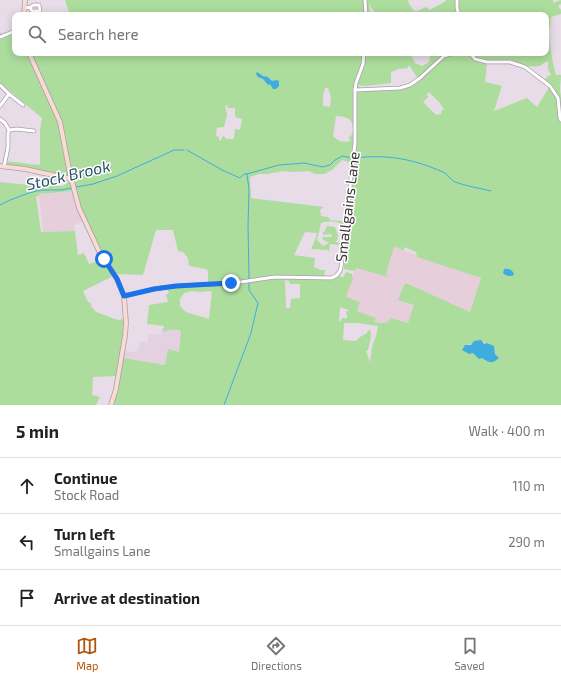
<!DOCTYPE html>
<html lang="en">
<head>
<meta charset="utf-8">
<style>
	body { margin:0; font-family:"Exo 2",sans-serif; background:#f2f2f2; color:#202124 }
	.stop { position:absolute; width:12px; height:12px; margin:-9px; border:3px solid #1a73e8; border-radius:50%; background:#fff }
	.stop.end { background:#1a73e8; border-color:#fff; box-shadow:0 1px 4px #0008 }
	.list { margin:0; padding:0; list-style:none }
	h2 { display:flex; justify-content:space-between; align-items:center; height:52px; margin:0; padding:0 16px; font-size:17px }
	h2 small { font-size:13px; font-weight:400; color:#757577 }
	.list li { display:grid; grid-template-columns:26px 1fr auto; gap:12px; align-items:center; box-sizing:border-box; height:56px; padding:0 16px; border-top:1px solid #e0e0e0 }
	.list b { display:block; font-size:15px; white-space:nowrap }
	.list p { margin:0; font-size:13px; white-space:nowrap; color:#757577 }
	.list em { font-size:13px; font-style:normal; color:#757577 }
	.icon { flex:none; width:22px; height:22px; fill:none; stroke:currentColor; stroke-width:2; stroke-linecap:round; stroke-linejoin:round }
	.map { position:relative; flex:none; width:561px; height:405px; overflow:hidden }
	.search { position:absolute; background:#fff; box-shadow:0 2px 10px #0003; left:12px; right:12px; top:12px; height:44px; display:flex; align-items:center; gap:10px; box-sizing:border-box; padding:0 14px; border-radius:8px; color:#757577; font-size:15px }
	.sheet { height:220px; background:#fff }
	nav { display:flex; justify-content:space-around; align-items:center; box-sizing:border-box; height:56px; border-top:1px solid #e0e0e0; background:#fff; font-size:11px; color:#757577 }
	nav a { display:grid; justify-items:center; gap:2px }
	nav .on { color:#b45309 }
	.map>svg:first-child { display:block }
</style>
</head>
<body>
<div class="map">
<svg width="561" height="405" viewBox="0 0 561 405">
	<rect width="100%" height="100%" fill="#e7dce7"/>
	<g fill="#e6cfdb">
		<path d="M74,191l11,30 -11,4 1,6 -32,1 -4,-38z"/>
		<path d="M394,247l4,1 6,3 13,4 1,2 63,21 -11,34 -64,-29 -1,2 10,20 -7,19 -17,-6 -2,3 -5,3 -10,-2 1,-4 -18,-7 -11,-14 10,-29 31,8 -1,-2z"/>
	</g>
	<path fill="#e3d1e2" d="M173,329h3l5,2 -2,21 -14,13 -42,-7 2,-7 7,1 6,-1 2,-10 7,1 2,-9 12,2 1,-3z"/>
	<path fill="#addd9d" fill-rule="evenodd" d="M65,0h260l1,1 1,-1h81l1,4 5,7h4l8,-4 4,3 16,-9v-1h107v3l8,-3v4l-3,2 3,4v4l-10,3c0,5 -2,11 -2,16 1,14 3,28 7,42h5c0,8 -2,13 0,21v309h-448l5,-15v-14l-25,1 -1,18 8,2 -4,8h-96v-223l39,4h24l3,-2 3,-4 3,1 1,2 2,-1 -2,-10h-3l1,7 -67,-12 1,-5c12,-1 23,3 35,3v-35l2,-12 -42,-35v-51l2,4 13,-5v22h395l5,10 7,3 7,-4 2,-9h115v-38h-160v-2l-7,2 -3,-1 -7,-10 2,11h-301zM510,61c9,3 19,7 29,5 3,-1 6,-4 9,-5v8l3,6 -3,1 -5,5 7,5 -13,21 -10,-9 -33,13 8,-25 -17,-4 2,-20zM409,65l8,12 -4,6 -13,5 -39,2 -3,-5 7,1 26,-3v-11l8,-3 9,-1zM257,72l6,4 5,1 4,4h7v5c-11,-2 -15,-5 -22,-14zM325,88h3l3,9 -1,10 -7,-1v-11zM429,92l11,11 4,7h-2l-1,4 -5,1 -13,-13 5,-5 -1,-3zM227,105l1,3h7v9l7,2 -2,11 -5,-1 -1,10h-8l-2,-3h-1l-3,5 -1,-1v-3l-3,-1 1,-7 -2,-1 9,-1 3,-12 -2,-9zM336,116c10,1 17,1 17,14 0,4 -1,5 -5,8l2,1v2c-6,2 -13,0 -17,-5zM342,160l7,2 2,4 -4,37 1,15h2l4,5 -3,8h-3l-1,-1 -3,22 1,3 -1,14 11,2 1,-3 32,9 -2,-3 8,-27 4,1 6,3v-4l12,5 1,5 64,21 -11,34 -64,-29 -2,2 -6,15 16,5 -6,18 -17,-5c-6,7 -8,5 -17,4l2,-4 -19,-7 3,-9 -14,-5 7,-19 -1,-4 -6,-2 -3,6c-2,-3 -5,-1 -8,-3l-8,1 -3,-1 1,-5h-4l-7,-3 1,-9 -21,-3 11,-23 12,1 -2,7 -4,9 17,1 1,2 1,-8 12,1v-2l-7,-1 2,-2 1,-4 -3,-9 -8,-1 -2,5 -2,1v3l8,-1 1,3h-9l-1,2 7,4 -6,3 -6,-6 4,-17c8,-2 20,-3 24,5l2,-6 -17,-2 -2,-3 -7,-1 -1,-6 4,-3 -41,-5 -32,-4 -1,-21 9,-3h8l16,-3 10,1 16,-1 6,3h9l8,-4zM74,191l30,68 -15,5 -5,-11 -6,2 -3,-24 -34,1 -5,-36h3v-2zM156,230h17l5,21 5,1 5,6 1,8 17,3 2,2v14l-42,2 3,6 -1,1h-2l2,8 -19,3 -2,19 17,2 -2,6c7,-2 12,-4 19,-1l-2,21 -11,-3 -3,16 -42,-7 2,-39 -7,1 -22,-8 -5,-6v-3l-3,-1 -5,-11 32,-16 5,-1 23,1zM285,280l4,1 1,3h10v14l-9,1 -1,9h-4v-1zM193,291l6,1 13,-1 -3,28 -23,-7 -6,-6v-7l4,-6zM340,307l9,3v1h-3v2l1,2v3h-5v1l-2,3 -1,-2zM344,323h13l21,3 -2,10 -4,11 -2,15 -4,-11 2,-1c2,-6 3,-12 3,-19l-3,-1 -1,3 -7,4 -4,4 -13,-1zM487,343l7,3 1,8 4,4 -12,3 -14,-8 -8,-8z"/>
	<g fill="#3face0">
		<path d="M257,72l6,4 5,1 4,4 5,-1 2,1v5l-3,3h-3l-3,-5 -2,1 -5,-6 -5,-2 -2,-3z"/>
		<path d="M504,269c4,-1 6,0 9,3l1,3c-5,2 -8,1 -11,-2z"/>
		<path d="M481,340l3,4 3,-1 7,3 1,8 4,4c-7,6 -10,5 -17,0l-3,1 -6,-6 -4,1 -7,-4 3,-5h6l3,-4z"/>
	</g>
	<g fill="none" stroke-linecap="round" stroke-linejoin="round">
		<g stroke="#3face0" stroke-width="1">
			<path d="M187,150l35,20 18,8 4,-4h3l32,-9 25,-2 19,4 7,-2 5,-5 7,-4 10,2"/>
			<path d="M355,158c32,-4 58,1 88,14 5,2 7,8 12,10 11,4 24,6 36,9"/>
			<path d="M247,174l2,16 -1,35 1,54"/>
			<path d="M76,187l17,-3 24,-8 57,-26h10"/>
			<path d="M0,205l10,-5 19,-7 12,-3h20l11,-2"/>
			<path d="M224,405l27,-72 7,-30 -9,-13v-8"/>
		</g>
		<defs>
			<g id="street">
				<path d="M365,0l1,15"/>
				<path d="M457,0v8l2,7"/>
				<path d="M25,8l6,-1 2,-2h6l1,6h-7l-2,-1v-3"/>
				<path d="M0,37l15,-6"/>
				<path d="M470,53l5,6 12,3h23l15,5 25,19 8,12 2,20 1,2"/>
				<path d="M0,85l9,9"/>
				<path d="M355,90l45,-2 10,-3 10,-7 24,-22 11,-3"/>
				<path d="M0,106l9,-12 14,11"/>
				<path d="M0,119l5,4 4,7 -1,4v13l-4,20"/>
				<path d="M9,130l8,-1 17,2"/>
				<path d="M124,296l30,-7 23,-3 57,-3 41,-6 56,1 5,-2 4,-5 1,-4 6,-48 4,-42 4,-34v-53l1,-7 7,-19 1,-11"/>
			</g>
			<g id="secondary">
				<path d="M24,15l1,-15"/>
				<path d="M29,53l31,69 10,52 9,34 20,43 18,28 7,17 2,27 -1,13 -9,53 -5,16"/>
				<path d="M0,166l25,3 46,10"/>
			</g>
		</defs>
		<use href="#street" stroke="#aa9fa9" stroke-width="4.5"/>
		<use href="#secondary" stroke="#aa9fa9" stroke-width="5.5"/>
		<use href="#street" stroke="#fff" stroke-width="3"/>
		<use href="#secondary" stroke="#fadbd4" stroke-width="4"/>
	</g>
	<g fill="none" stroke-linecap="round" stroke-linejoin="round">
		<path stroke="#1a73e8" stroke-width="5" d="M104,259l13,20 7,17 30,-7 22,-3 55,-3"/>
	</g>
	<g text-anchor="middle" stroke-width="3" stroke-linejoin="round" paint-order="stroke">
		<g font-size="15" fill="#3a363a" stroke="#fff">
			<text transform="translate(348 207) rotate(-83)" y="5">Smallgains Lane</text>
		</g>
		<g font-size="16" font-style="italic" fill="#29556b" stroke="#fff">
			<text transform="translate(68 175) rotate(-13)" y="6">Stock Brook</text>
		</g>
	</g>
</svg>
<div class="stop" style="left:104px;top:259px"></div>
<div class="stop end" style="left:231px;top:283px"></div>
<div class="search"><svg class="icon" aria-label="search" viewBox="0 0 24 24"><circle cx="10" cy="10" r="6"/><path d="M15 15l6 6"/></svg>Search here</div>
</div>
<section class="sheet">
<h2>5 min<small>Walk · 400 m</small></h2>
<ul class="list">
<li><svg class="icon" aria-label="ahead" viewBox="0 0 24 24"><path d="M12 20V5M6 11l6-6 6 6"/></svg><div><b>Continue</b><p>Stock Road</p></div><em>110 m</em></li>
<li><svg class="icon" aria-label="left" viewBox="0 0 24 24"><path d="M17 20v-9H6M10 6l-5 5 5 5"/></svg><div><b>Turn left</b><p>Smallgains Lane</p></div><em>290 m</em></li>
<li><svg class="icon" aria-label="arrive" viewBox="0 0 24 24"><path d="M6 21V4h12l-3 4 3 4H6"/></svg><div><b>Arrive at destination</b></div></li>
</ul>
</section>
<nav>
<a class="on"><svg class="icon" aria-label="map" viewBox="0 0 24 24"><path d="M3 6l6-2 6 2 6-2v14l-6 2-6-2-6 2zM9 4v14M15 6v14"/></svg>Map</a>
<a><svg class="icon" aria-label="directions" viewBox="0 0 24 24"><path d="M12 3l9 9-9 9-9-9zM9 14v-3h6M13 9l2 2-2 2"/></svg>Directions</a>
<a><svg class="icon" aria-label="saved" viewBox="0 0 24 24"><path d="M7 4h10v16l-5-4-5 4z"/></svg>Saved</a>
</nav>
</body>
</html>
